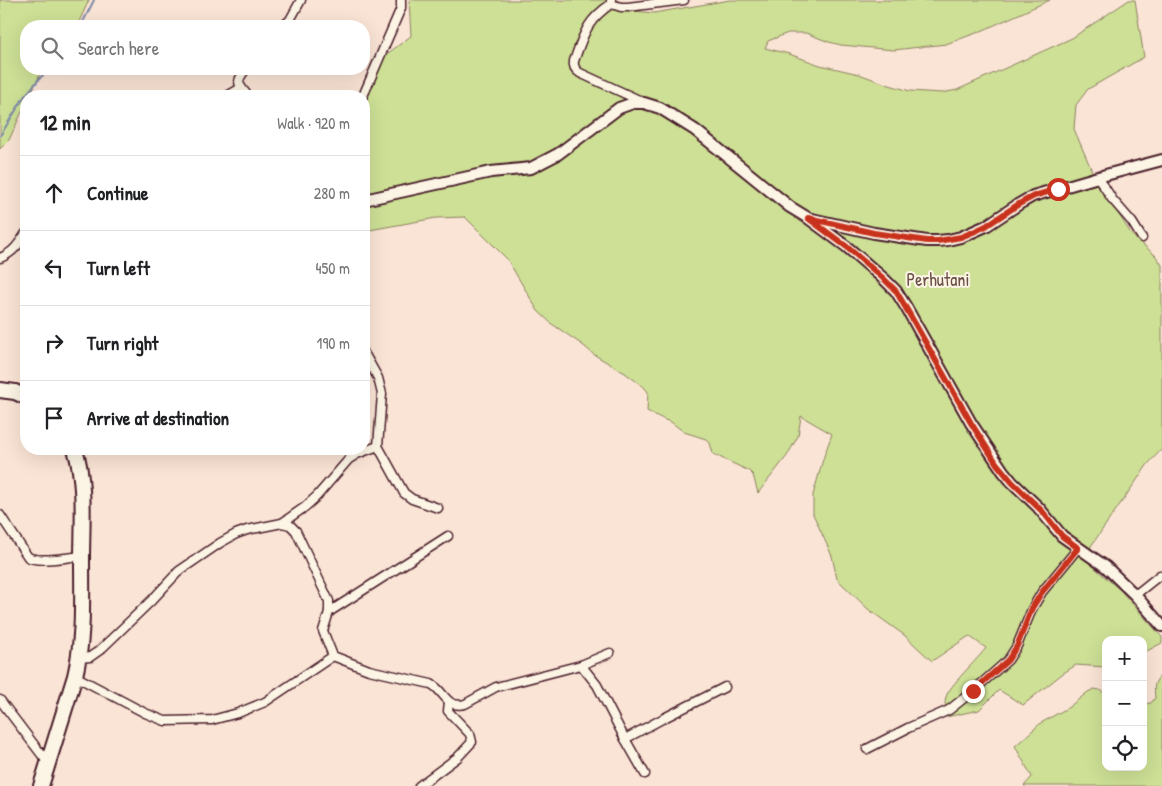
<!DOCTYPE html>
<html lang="en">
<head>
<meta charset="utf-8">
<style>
	body { margin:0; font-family:"Patrick Hand",sans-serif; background:#f2f2f2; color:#202124 }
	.controls { position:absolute; right:15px; bottom:15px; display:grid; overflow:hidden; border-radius:10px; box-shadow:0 5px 20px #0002 }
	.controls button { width:45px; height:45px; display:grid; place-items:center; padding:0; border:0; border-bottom:1px solid #e0e0e0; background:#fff; color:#202124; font:25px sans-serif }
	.stop { position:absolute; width:15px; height:15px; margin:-11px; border:4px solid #c8321e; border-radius:50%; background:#fff }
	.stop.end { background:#c8321e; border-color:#fff; box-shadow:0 1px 5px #0008 }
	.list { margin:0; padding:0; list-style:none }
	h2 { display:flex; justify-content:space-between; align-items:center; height:65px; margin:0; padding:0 20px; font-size:21px }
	h2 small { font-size:16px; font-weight:400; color:#757577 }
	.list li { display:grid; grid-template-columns:32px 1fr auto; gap:15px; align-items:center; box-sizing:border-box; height:75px; padding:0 20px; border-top:1px solid #e0e0e0 }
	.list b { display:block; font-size:19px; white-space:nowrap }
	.list em { font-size:16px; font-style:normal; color:#757577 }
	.icon { flex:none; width:28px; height:28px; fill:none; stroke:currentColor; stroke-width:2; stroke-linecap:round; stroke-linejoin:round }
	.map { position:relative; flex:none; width:1162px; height:786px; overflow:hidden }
	.search { position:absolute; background:#fff; box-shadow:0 5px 20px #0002; left:20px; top:20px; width:350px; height:55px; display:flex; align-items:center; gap:12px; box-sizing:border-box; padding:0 18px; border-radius:20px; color:#757577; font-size:19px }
	.panel { position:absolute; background:#fff; box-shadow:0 5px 20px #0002; left:20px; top:90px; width:350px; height:365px; border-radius:20px }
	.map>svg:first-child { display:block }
</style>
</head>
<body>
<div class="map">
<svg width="1162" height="786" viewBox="0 0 1162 786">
	<rect width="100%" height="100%" fill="#fae4d5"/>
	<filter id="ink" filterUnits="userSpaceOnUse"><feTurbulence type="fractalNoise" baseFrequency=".02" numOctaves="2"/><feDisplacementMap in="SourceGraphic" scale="10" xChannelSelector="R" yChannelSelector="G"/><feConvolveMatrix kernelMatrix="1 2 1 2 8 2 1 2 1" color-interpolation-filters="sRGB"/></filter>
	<g filter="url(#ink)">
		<g fill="#cde095" stroke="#8c8060">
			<path d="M0,0h89l-12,26h-51v43h18l-3,3 -11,24h-4v7l-17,37 -9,9z"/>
			<path d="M409,0h198l5,9 42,4 76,-13h320l-71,32 -33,12 -52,6 -53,-5 -12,-3 -23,-9h-18l-20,8 -3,7 24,6 31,11 39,9 27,10 24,7 32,2 15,-3 115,-52 57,-38h6l9,57 -56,32 -12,16 -2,24 18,42 12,21 28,43 23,20 7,10v184l-14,15 -57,82 -5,14 35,31 41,46v6l-19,10v-13h-37v27l-30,-2 -14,9 -39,31 -24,-15 -20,20 -33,7c0,-6 -2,-14 0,-20 2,-10 32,-38 40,-49l-17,-12 -37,25 -28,-26 -36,-26 -31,-30 -5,-23 -19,-42v-19l11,-39 8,-22 -31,-18 -3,20 -11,20 -29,37 -5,-18 -4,-4 -36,-17 -3,-11 -4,-4 -22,-7 -13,-10 -6,-2 -18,-9 1,-19 -4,-5 -19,-14 -32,-19 -9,-8 -32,-22 -14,-13 -31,-52 -42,-42 -29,1 -72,13v-124l19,-50 28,-21z"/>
			<path d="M1162,674v112h-138l8,-9 -17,-31 26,-23 28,-16 19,-15 6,-3 6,1 6,5v72h37v-63l8,-1 4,-5c-1,-12 -2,-15 7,-24z"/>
		</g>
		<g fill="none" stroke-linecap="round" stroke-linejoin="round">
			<g stroke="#808aaa" stroke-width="2">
				<path d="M81,26l13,-26"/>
				<path d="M0,136l24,-39 17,-20 9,-8"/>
			</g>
			<defs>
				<g id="street">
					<path d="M611,0v4c-25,17 -27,30 -37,57 -1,5 1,9 6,12l61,28"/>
					<path d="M611,4l10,3h7l56,-7"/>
					<path d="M283,26l7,-6 11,-20"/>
					<path d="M246,69c-11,14 -8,14 2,27"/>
					<path d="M227,96l14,-8"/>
					<path d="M363,96l38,-88v-8"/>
					<path d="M1098,177l14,22 20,23 10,16"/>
					<path d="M0,258c13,-5 19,-14 26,-25"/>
					<path d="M364,353l14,25 4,16 -4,52 26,47 8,6 26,9"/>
					<path d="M0,515l28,42c10,6 42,0 54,-1"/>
					<path d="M282,523l23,-16 12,-11 32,-37 8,-5 21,-8"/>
					<path d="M1135,595l25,-20"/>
					<path d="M329,612l119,-76"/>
					<path d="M79,658l11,-1 10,-7 52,-50 27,-29 41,-28 16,-9 11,-4 35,-7 8,2 6,6 33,70v11l-6,19 10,25 36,14 62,14c14,7 15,25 34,20l31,-17 85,-22 16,20 28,54 20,35"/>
					<path d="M581,665l29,-12"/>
					<path d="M75,676l70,37 20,8 47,-1 26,-7 27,-11 68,-46"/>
					<path d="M0,700l48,63"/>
					<path d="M625,739l39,-21 61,-31"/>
					<path d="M867,749l41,-21 41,-18 24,-19 35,-31 9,-14 15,-37 10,-17 36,-44"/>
					<path d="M419,786l39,-29 14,-15 -2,-8 -22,-23 1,-9"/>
				</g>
				<g id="secondary">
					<path d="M364,200l127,-28 40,-4 27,-14 61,-46 14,-5h11l16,5 35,22 95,77 18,11 39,29 37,32 12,12 10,16 65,116 32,48 9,11 26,25 24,29 44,31 29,28 27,31"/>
					<path d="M812,219l62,14 53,8h11l10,-1 13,-3 25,-11 33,-22 14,-8 65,-19 64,-17"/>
				</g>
				<g id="highway">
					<path d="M0,390l15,2 11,5"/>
					<path d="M41,786l34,-110c9,-38 7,-77 7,-116 0,-36 4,-76 -7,-111"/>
				</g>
			</defs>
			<use href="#street" stroke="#4a1f2b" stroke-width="11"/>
			<use href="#secondary" stroke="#4a1f2b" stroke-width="14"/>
			<use href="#highway" stroke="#4a1f2b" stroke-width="18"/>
			<use href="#street" stroke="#fcf5e5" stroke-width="8"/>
			<use href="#secondary" stroke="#fcf5e5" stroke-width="10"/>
			<use href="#highway" stroke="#fcf5e5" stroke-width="14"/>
		</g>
	</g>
	<g fill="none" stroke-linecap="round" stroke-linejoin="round" filter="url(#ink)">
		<path stroke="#c8321e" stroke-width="6" d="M973,691l35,-31 9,-14 15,-38 10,-16 36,-44 -16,-12 -19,-24 -31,-30 -15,-18 -26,-41 -57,-101 -18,-31 -12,-12 -37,-32 -39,-29 66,15 53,8h11l23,-4 12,-5 13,-6 33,-22 15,-8 24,-7"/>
	</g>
	<g text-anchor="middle" stroke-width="4" stroke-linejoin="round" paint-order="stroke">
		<g font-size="18" fill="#6b4f46" stroke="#fcf5e5">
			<text x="938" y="286">Perhutani</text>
		</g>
	</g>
</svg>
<div class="controls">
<button>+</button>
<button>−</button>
<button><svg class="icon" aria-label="locate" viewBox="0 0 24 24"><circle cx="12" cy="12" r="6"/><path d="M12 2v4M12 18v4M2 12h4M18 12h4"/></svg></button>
</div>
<div class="stop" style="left:1058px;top:189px"></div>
<div class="stop end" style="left:973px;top:691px"></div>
<div class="search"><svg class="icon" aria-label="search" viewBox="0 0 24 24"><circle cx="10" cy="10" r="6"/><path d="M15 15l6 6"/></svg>Search here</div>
<section class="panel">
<h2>12 min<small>Walk · 920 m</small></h2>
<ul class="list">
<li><svg class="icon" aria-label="ahead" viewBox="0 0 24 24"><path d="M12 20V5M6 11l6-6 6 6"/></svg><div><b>Continue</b></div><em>280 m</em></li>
<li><svg class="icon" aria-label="left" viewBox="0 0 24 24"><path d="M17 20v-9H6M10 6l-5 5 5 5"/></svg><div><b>Turn left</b></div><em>450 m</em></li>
<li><svg class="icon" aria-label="right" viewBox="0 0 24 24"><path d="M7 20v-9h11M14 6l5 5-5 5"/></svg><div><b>Turn right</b></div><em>190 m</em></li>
<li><svg class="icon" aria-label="arrive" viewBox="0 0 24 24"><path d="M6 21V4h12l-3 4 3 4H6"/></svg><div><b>Arrive at destination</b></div></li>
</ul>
</section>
</div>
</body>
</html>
